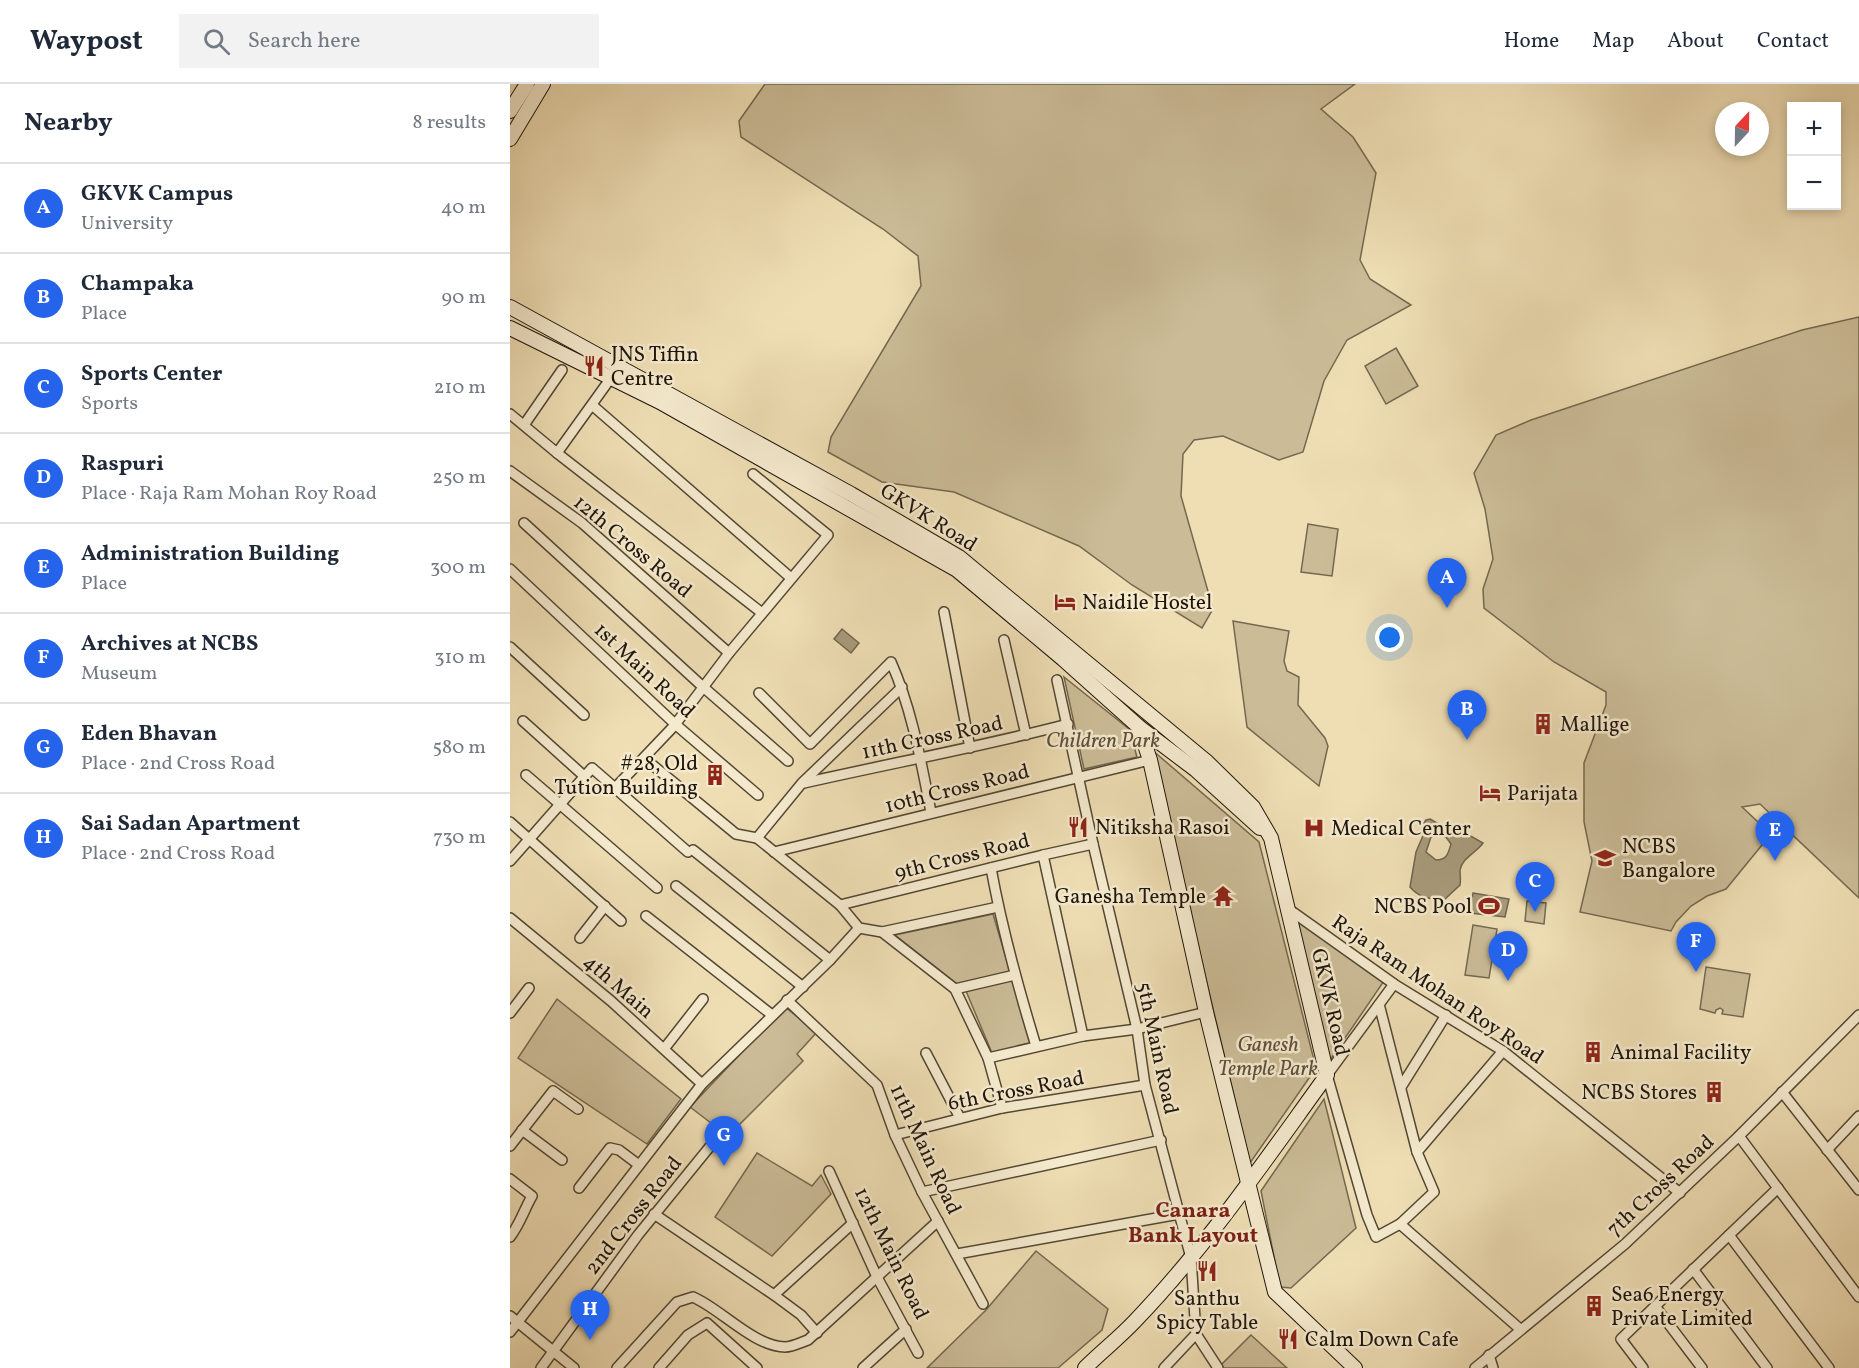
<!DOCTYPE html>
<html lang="en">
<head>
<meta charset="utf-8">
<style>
	body { margin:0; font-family:Vollkorn,serif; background:#f2f2f3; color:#1f2937 }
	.controls { position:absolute; right:18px; top:18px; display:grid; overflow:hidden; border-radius:0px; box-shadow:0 3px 9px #0003 }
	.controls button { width:54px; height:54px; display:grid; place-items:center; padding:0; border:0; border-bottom:2px solid #e0e1e3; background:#fff; color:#1f2937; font:30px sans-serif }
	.compass { position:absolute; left:1205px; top:18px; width:54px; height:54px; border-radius:50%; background:#fff; box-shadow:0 3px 9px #0003; rotate:22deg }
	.you { position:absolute; left:880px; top:554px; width:21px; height:21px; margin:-15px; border:4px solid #fff; border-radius:50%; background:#1a73e8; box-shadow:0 0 0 9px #1a73e833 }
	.badge { display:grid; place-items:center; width:39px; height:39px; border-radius:50%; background:#2563eb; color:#fff; font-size:20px; font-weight:700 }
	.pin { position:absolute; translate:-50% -50px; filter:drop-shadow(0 2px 3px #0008) }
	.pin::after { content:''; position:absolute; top:32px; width:21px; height:18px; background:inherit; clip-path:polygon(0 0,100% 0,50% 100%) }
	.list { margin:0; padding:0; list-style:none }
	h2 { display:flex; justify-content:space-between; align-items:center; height:78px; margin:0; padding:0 24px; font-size:26px }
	h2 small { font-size:20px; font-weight:400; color:#747a83 }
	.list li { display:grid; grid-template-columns:39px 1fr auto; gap:18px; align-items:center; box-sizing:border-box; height:90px; padding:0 24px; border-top:2px solid #e0e1e3 }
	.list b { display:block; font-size:22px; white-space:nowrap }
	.list p { margin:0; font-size:20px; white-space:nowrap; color:#747a83 }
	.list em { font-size:20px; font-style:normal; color:#747a83 }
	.icon { flex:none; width:33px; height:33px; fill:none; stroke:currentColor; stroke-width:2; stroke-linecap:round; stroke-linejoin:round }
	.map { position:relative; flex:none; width:1349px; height:1284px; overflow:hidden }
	header { display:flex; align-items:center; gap:36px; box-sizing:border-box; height:84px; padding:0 30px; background:#fff; border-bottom:2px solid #e0e1e3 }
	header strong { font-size:28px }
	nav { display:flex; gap:33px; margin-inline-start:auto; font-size:21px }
	.search { width:420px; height:54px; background:#f2f2f3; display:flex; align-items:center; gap:15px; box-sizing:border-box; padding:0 21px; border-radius:0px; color:#747a83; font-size:22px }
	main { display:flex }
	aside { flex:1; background:#fff }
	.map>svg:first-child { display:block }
</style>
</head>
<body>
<header>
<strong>Waypost</strong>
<div class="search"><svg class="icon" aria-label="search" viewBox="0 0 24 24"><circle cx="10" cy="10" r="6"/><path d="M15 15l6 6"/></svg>Search here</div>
<nav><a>Home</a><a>Map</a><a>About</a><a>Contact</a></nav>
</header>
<main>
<aside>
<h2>Nearby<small>8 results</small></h2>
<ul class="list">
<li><span class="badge">A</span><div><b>GKVK Campus</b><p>University</p></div><em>40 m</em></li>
<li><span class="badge">B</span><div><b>Champaka</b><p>Place</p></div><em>90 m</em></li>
<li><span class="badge">C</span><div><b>Sports Center</b><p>Sports</p></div><em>210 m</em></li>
<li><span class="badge">D</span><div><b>Raspuri</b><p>Place · Raja Ram Mohan Roy Road</p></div><em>250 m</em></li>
<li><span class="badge">E</span><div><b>Administration Building</b><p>Place</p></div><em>300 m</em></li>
<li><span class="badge">F</span><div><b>Archives at NCBS</b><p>Museum</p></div><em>310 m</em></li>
<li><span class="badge">G</span><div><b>Eden Bhavan</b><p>Place · 2nd Cross Road</p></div><em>580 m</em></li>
<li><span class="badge">H</span><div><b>Sai Sadan Apartment</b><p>Place · 2nd Cross Road</p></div><em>730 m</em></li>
</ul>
</aside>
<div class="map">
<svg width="1349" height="1284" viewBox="0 0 1349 1284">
	<rect width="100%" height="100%" fill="#efdeb4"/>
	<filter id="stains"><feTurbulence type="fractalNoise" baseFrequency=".00333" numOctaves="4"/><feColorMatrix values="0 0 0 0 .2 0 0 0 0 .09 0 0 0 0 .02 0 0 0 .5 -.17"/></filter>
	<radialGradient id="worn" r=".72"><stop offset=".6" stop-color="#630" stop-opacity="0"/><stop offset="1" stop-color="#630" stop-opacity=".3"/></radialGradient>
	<g fill="#cbbc97" stroke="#746850" stroke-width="1.5">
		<path d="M255,0h590l-34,25 32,28 23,36 -16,87 10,19 41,26 -64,35 -23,41 -21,71 -24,8 -56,-24 -29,4 -11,14 -2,42 32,113 -11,19 -70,-43 -53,-39 -125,-54 -72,-10 -54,-30 3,-15 90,-151 -3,-30 -35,-27 -142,-92 -2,-16z"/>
		<path d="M1349,233v581l-99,-94 -18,3 29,27 -45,55 -19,7 -16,10 -15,16 -5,9 -91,-19 12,-51 -8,-39v-59l22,-58v-13l-52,-30 -70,-54 -1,-19 10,-30 -8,-50 -11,-36 22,-38 35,-15 271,-90z"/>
		<path d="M886,264l22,38 -32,18 -21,-38z"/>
		<path d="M798,440l30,5 -6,47 -31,-4z"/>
		<path d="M723,537l56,10 -5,30 3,10 12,6 -1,28 27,33 3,8 -9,40 -72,-59z"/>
		<path d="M554,593l65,52 8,28 -53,12z"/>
		<path d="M641,665l108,93 57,226 -66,95z"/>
		<path d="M1017,817l19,2 -2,21 -19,-3z"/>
		<path d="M483,830l38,129 -39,10 -26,-62 -71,-56z"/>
		<path d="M790,835l84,62 -54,79 -33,-134z"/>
		<path d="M963,841l24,4 -8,49 -24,-3z"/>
		<path d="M1196,883l44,7 -7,43 -21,-3 1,-4 -3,-2 -4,2 -1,3 -15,-4z"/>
		<path d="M47,915l124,100 -34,45 -129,-86z"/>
		<path d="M275,923l32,25 -20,22 6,7 -75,75 -38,-29z"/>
		<path d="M814,1015l32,129 -65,60 -11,-1 -19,-96z"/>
		<path d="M247,1069l55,33 9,-11 10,19 -59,62 -57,-39z"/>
		<path d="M526,1167l72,58 -6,21 -44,38h-131l59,-58z"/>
		<path d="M741,1251l36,33h-64l-3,-2z"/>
	</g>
	<g fill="#a89a7a" stroke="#71654d" stroke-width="1.5" fill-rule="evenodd">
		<path d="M332,545l17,14 -8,10 -17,-14z"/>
		<path d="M920,735l17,10 20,5 16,9c-6,9 -21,15 -23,27 0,5 1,10 0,15l-15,14c-14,1 -26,-1 -35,-12l6,-35 9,-21 -1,-8 2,-3zM929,750l7,3 5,7c-3,10 -4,16 -15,16l-10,-8 5,-15z"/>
		<path d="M963,809l36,6 -4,18 -35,-4z"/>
	</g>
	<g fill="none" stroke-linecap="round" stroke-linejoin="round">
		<defs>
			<g id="street">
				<path d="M82,321l199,173"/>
				<path d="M0,330l47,39 205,160"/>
				<path d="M14,341l38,-55"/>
				<path d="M47,369l56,-78"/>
				<path d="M0,387l72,52 147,130"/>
				<path d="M14,439l178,163 86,75"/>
				<path d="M0,485l165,155 83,71"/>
				<path d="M434,528l26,136"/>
				<path d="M494,556l22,95"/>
				<path d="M0,563l74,68"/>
				<path d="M547,596l36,164 44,185 8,56 46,173 5,76 -32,34"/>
				<path d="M249,609l51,51 81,-82c21,47 30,100 40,150"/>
				<path d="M13,637l61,55"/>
				<path d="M134,674l92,76 21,4 45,-55 100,-96"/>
				<path d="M16,691l131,113"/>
				<path d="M294,699c88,-20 176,-36 264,-59"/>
				<path d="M105,704l73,64"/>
				<path d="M0,738l111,99"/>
				<path d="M247,754l83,67 19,23 23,4 73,57 33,69 14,50"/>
				<path d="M183,766l137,110"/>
				<path d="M264,768l376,-92"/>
				<path d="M533,771l40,181"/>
				<path d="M0,777l82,-93 23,20 59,-62 55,-73 99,-118 -75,-61"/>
				<path d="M481,784c11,61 27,119 45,178"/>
				<path d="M166,802l127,101"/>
				<path d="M330,821l203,-50 50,-11"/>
				<path d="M777,824l107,76 109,67 177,142"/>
				<path d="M136,832l126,99"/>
				<path d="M0,834l101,83 91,83"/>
				<path d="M372,848l116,-25"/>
				<path d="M70,854l25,-32"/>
				<path d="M445,905l60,-14"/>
				<path d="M277,916l90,85 18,50 27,57 61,112"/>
				<path d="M869,920l38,148 17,40 -34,32 -24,13 -9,-22 -40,-140 67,-91"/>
				<path d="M0,929l19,-25"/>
				<path d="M154,965l39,-50"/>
				<path d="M416,969l34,65"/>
				<path d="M478,974l95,-22 54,-7 69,-17"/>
				<path d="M891,1003l45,-72"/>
				<path d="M1272,1008l77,98"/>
				<path d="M12,1046l40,30"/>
				<path d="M385,1051l107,-27 143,-23"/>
				<path d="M1229,1052l120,161"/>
				<path d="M0,1062l43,-55 25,18"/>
				<path d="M1317,1066l32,-34"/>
				<path d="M907,1068l86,-101"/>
				<path d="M319,1087l48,106 41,76"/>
				<path d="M0,1095l22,17c-8,14 -12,28 -22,41"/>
				<path d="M69,1104l31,-40 9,2 20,15"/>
				<path d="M412,1108l239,-52"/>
				<path d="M144,1130l120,81 27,20 16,18"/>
				<path d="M890,1140l120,105"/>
				<path d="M1219,1151l100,133"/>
				<path d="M447,1170l222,-40"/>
				<path d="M1183,1185l74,99"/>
				<path d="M264,1211l79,-72"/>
				<path d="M1145,1222l47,62"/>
				<path d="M0,1232l64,52"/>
				<path d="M0,1248l192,-248 128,-124 29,-32"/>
				<path d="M686,1250l22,34"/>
				<path d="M979,1271l4,13"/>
				<path d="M31,1284l97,-133 74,-91"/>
				<path d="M107,1284l60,-66 16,-5c28,12 60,49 92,50 7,0 17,-5 23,-7l130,-119"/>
				<path d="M149,1284l29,-33 19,-12 50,45"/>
				<path d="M353,1284l43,-39"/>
				<path d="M965,1284l150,-124 114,-108 120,-121"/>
				<path d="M1133,1284l-22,-29 157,-151"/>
			</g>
			<g id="secondary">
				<path d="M0,27l17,-27"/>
				<path d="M0,55l33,-55"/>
				<path d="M0,223l341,187 108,63 248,205 46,45 18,31 56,237c-61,84 -120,171 -192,246 -16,17 -34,31 -50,47"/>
				<path d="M0,244l150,74 297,168 106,89 76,68 57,43 64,58"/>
				<path d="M629,643l11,33 56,252 69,280 80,76"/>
			</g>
		</defs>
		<use href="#street" stroke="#524734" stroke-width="12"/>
		<use href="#secondary" stroke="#1e150a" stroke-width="16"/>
		<use href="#street" stroke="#f5eace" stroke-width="9"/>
		<use href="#secondary" stroke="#f5eace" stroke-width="14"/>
	</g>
	<defs>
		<symbol id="restaurant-bare" viewBox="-9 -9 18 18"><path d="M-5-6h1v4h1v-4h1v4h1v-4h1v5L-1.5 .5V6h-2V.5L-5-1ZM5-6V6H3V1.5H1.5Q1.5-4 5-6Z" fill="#8f2418" stroke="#f5eace" stroke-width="2.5" paint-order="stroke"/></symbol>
		<symbol id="hotel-bare" viewBox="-9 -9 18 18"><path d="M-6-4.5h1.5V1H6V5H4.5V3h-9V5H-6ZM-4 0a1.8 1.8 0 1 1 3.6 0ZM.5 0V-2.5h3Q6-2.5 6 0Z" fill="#8f2418" stroke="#f5eace" stroke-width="2.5" paint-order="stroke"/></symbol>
		<symbol id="building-bare" viewBox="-9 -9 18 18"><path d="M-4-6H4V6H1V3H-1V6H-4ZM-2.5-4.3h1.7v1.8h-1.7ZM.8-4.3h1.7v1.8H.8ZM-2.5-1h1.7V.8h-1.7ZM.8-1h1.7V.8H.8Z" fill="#8f2418" stroke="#f5eace" stroke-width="2.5" paint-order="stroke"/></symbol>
		<symbol id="hospital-bare" viewBox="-9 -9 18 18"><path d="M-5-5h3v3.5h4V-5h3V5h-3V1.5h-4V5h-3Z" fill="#8f2418" stroke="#f5eace" stroke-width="2.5" paint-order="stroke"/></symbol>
		<symbol id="university-bare" viewBox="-9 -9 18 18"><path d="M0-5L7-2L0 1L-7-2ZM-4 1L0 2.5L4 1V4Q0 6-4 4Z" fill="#8f2418" stroke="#f5eace" stroke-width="2.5" paint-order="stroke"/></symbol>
		<symbol id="temple-bare" viewBox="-9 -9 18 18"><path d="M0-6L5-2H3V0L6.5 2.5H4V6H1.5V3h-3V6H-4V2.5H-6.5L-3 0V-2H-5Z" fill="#8f2418" stroke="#f5eace" stroke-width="2.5" paint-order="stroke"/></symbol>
		<symbol id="stadium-bare" viewBox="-9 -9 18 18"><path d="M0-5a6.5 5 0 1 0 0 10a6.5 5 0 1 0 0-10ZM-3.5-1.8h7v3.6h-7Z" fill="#8f2418" stroke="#f5eace" stroke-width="2.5" paint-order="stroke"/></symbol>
	</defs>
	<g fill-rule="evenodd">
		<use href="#restaurant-bare" x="69" y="267" width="30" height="30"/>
		<use href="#hotel-bare" x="540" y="503" width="30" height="30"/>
		<use href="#building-bare" x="1018" y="625" width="30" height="30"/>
		<use href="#building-bare" x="190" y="676" width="30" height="30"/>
		<use href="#hotel-bare" x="965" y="694" width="30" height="30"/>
		<use href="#restaurant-bare" x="553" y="728" width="30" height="30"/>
		<use href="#hospital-bare" x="789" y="729" width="30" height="30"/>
		<use href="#university-bare" x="1080" y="759" width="30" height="30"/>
		<use href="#temple-bare" x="698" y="797" width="30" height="30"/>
		<use href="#stadium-bare" x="964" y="807" width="30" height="30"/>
		<use href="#building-bare" x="1068" y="953" width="30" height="30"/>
		<use href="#building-bare" x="1189" y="993" width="30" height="30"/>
		<use href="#restaurant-bare" x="682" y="1172" width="30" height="30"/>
		<use href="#building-bare" x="1069" y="1207" width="30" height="30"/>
		<use href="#restaurant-bare" x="763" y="1240" width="30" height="30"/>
	</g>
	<g text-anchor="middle" stroke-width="5" stroke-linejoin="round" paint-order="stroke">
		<g font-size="21" fill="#1e150a" stroke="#f5eace" text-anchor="start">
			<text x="101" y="277">JNS Tiffin<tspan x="101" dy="24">Centre</tspan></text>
			<text x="572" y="525">Naidile Hostel</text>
			<text x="1050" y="647">Mallige</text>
			<text x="188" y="686" text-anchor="end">#28, Old<tspan x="188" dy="24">Tution Building</tspan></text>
			<text x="997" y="716">Parijata</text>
			<text x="585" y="750">Nitiksha Rasoi</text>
			<text x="821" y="751">Medical Center</text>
			<text x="1112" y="769">NCBS<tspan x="1112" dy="24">Bangalore</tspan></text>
			<text x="696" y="819" text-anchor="end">Ganesha Temple</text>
			<text x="962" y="829" text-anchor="end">NCBS Pool</text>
			<text x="1100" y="975">Animal Facility</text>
			<text x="1187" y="1015" text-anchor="end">NCBS Stores</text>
			<text x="1101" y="1217">Sea6 Energy<tspan x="1101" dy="24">Private Limited</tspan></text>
			<text x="697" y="1221" text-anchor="middle">Santhu<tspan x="697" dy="24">Spicy Table</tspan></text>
			<text x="795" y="1262">Calm Down Cafe</text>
		</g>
		<g font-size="21" fill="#1e150a" stroke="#f5eace">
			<text transform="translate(419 433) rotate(32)" y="7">GKVK Road</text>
			<text transform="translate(123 462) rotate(40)" y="7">12th Cross Road</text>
			<text transform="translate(135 586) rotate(43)" y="7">1st Main Road</text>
			<text transform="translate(422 653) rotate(-12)" y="7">11th Cross Road</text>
			<text transform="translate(447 704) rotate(-14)" y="7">10th Cross Road</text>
			<text transform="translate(452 772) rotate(-14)" y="7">9th Cross Road</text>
			<text transform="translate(109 902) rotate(41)" y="7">4th Main</text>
			<text transform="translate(928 905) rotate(34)" y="7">Raja Ram Mohan Roy Road</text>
			<text transform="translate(821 918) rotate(77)" y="7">GKVK Road</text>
			<text transform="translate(648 964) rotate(78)" y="7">5th Main Road</text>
			<text transform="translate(506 1006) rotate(-11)" y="7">6th Cross Road</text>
			<text transform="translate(416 1065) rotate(65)" y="7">11th Main Road</text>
			<text transform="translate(1150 1101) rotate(-43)" y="7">7th Cross Road</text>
			<text transform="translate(123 1131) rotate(-52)" y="7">2nd Cross Road</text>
			<text transform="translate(382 1169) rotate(64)" y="7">12th Main Road</text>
		</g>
		<g font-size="21" font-style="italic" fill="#5b4f3b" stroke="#f5eace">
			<text x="593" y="663">Children Park</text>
			<text x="758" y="967">Ganesh<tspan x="758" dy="24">Temple Park</tspan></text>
		</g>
		<g font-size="22" font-weight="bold" fill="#7a1f14" stroke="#f5eace">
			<text x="683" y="1133">Canara<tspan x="683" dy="25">Bank Layout</tspan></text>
		</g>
	</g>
	<rect width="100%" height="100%" filter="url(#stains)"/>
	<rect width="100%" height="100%" fill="url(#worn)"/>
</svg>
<div class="controls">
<button>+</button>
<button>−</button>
</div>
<svg class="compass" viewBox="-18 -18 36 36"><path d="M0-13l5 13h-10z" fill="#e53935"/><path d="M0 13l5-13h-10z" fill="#747a83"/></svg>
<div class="you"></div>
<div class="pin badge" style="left:937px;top:524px">A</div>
<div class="pin badge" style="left:957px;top:656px">B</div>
<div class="pin badge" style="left:1025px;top:828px">C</div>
<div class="pin badge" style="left:998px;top:897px">D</div>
<div class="pin badge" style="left:1265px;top:777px">E</div>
<div class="pin badge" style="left:1186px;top:888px">F</div>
<div class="pin badge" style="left:214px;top:1082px">G</div>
<div class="pin badge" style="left:80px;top:1256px">H</div>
</div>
</main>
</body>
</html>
